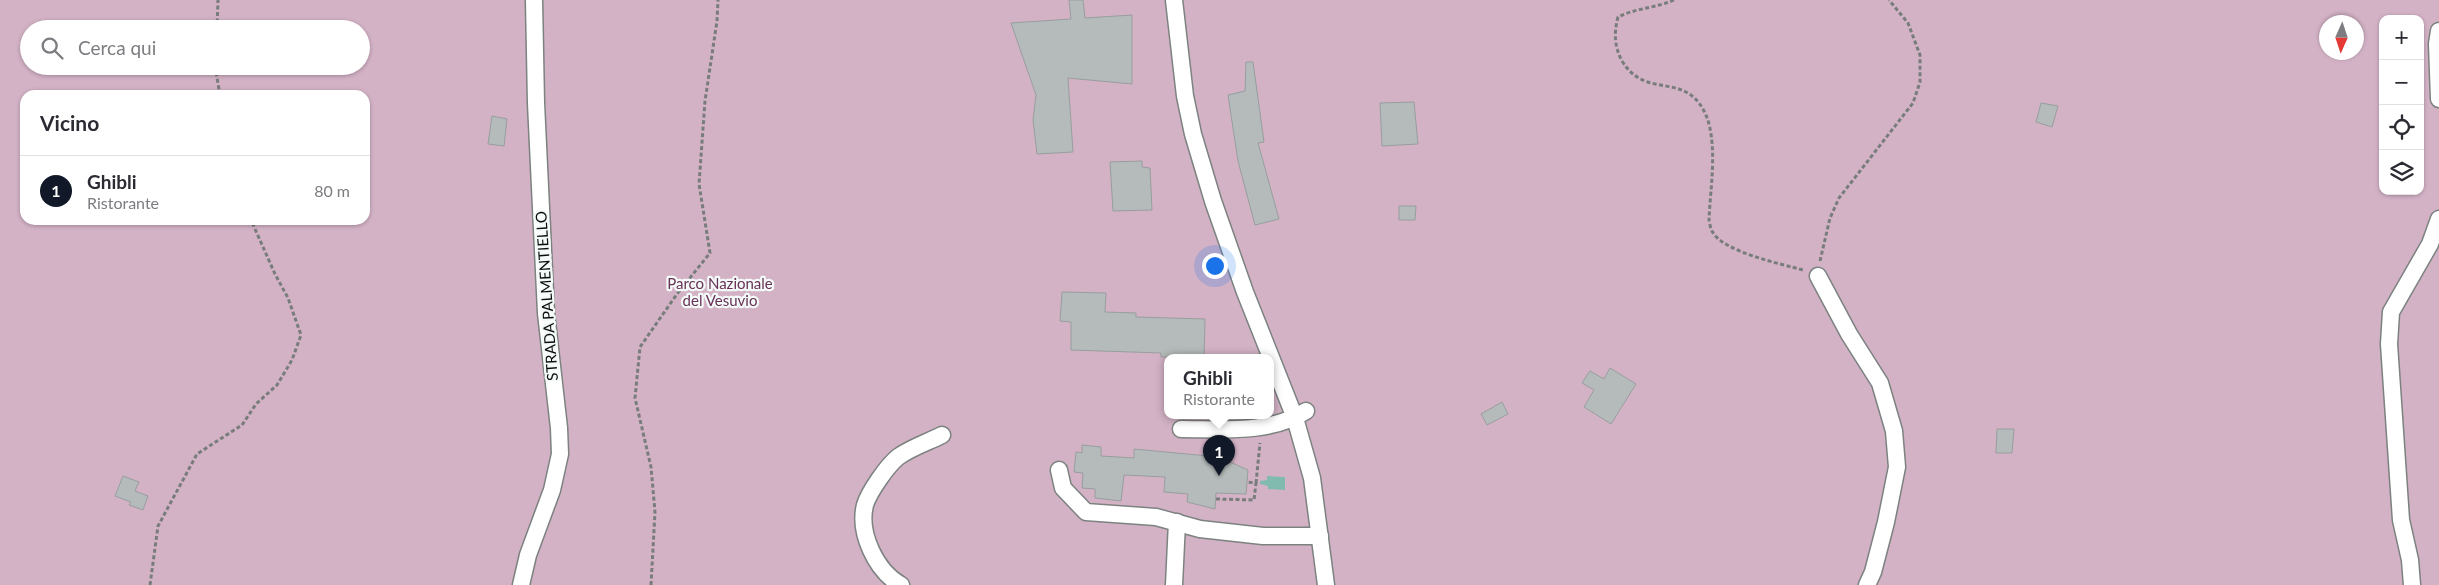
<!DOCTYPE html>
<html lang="it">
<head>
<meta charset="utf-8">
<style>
	body { margin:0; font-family:Lato,sans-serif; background:#f2f2f3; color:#2b2b33 }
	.controls { position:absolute; right:15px; top:15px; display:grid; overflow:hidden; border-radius:10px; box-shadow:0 1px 4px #0004 }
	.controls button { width:45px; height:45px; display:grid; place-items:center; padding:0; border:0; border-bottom:1px solid #e1e1e2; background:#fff; color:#2b2b33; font:25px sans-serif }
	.compass { position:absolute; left:2319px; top:15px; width:45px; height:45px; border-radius:50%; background:#fff; box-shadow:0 1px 4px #0004; rotate:183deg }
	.you { position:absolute; left:1214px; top:265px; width:18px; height:18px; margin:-12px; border:4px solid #fff; border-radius:50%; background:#1a73e8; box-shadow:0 0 0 8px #1a73e833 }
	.badge { display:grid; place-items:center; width:32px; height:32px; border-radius:50%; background:#111827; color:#fff; font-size:16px; font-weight:700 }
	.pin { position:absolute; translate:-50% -41px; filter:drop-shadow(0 1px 2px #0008) }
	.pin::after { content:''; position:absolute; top:26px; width:18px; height:15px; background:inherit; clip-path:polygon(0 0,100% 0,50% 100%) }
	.popup { position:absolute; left:1164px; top:354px; width:110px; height:65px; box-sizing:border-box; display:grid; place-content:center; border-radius:10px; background:#fff; filter:drop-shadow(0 1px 4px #0005); font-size:16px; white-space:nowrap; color:#7c7c81 }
	.popup b { font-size:19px; color:#2b2b33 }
	.popup::after { content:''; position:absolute; left:50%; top:100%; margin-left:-10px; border:10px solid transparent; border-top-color:#fff }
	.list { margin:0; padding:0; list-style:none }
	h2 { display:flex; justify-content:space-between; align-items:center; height:65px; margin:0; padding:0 20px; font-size:21px }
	h2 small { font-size:16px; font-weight:400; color:#7c7c81 }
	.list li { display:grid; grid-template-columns:32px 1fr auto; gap:15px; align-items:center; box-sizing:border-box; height:70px; padding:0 20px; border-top:1px solid #e1e1e2 }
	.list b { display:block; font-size:19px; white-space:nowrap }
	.list p { margin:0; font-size:16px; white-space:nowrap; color:#7c7c81 }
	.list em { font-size:16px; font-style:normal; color:#7c7c81 }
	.icon { flex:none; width:28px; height:28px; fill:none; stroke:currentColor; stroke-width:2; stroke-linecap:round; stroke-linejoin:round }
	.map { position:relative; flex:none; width:2439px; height:585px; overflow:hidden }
	.search { position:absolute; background:#fff; box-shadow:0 1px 4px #0004; left:20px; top:20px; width:350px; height:55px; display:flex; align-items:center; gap:12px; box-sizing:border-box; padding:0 18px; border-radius:28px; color:#7c7c81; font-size:19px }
	.panel { position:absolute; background:#fff; box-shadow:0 1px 4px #0004; left:20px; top:90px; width:350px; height:135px; border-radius:15px }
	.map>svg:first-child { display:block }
</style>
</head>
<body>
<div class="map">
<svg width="2439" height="585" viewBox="0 0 2439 585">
	<rect width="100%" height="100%" fill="#e5edeb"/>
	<path fill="#d3b2c6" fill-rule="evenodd" d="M0,0h2439v585h-2439zM2383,19h37v172h-37zM2326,22h30v30h-30zM29,29h332v37h-332zM25,95h340v125h-340zM1168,357h102v58h-102z"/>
	<path fill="#81baae" d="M1267,476l18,1v13l-17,-1v-3l-8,-2v-3l7,-1z"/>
	<g fill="#b5bbba" stroke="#989e9d">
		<path d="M1069,0h14l2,18 47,-3v69l-64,-6 5,74 -36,2 -4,-34 3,-25 -25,-72 60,-4z"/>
		<path d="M1246,62h7l11,80 -6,1 21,76 -24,6 -17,-64 -10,-66 17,-4z"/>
		<path d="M1414,102l4,42 -36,2 -2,-43z"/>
		<path d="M2041,103l17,3 -6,21 -16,-5z"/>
		<path d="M492,116l15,3 -3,27 -16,-2z"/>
		<path d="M1142,161v6l8,1 2,42 -39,1 -3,-49z"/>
		<path d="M1399,206h17l-1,14h-16z"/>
		<path d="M1062,292l44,1 -1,19 31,1v4l69,2 -1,38h-43v-4l-90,-3v-28l-11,-1z"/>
		<path d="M1610,368l26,16 -25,40 -27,-17 10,-17 -12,-7 8,-12 14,8z"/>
		<path d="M1502,402l6,12 -21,11 -6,-11z"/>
		<path d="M1997,429h17l-2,24h-16z"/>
		<path d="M1082,445l19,2v9l33,2v-9l85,8 29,13 -2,24 -30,-1 -1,16 -28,-7 1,-8 -24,-2 1,-15 -41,-2 -3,26 -26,-3v-9l-13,-1 1,-15 -9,-1 2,-20 6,1z"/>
		<path d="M123,476l16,6 -4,9 13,5 -5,14 -14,-5 2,-3 -16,-6z"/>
	</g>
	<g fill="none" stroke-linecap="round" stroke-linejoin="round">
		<defs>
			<g id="minor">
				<path d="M1174,0l11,96 8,38 20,67 32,91 50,126 17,60 14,107"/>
				<path d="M2439,31l-2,13 2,55"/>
				<path d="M1818,276l31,58 31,49 14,48 3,36 -11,55 -13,50 -6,13"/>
				<path d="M1181,429c41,0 89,5 125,-18"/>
				<path d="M1059,470l4,18 23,24 70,5 44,12 63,7h57"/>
				<path d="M521,585l7,-30 24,-65 8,-36 -1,-26 -13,-115 -10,-210 -2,-103"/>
				<path d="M901,585c-25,-14 -43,-52 -36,-80 4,-13 22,-39 33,-48 12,-9 30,-15 44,-22"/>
				<path d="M1174,585l3,-63"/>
				<path d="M2412,585l-2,-25 -9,-40 -12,-176 2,-32 39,-68 9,-25"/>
			</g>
		</defs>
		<use href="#minor" stroke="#7c8280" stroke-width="19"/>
		<g stroke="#787d7c" stroke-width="3" stroke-dasharray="4 2.5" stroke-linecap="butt">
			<path d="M1674,0c-18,8 -38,8 -56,17 -4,15 -4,29 4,44 22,36 55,14 77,42 22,28 11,84 10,117 1,3 1,8 3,11 10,21 70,33 91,39"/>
			<path d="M217,29l1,-29"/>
			<path d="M215,66l5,29"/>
			<path d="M1820,261l10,-43 9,-20 74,-95 7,-21v-27l-12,-32 -19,-23"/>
			<path d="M1256,483l4,-40"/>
			<path d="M1216,499l38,1 2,-17 -9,-1"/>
			<path d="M150,585l8,-59 39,-72 45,-29 14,-21 21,-19 15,-25 9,-25 -13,-37 -13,-24 -24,-54"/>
			<path d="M651,585l4,-73 -4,-45 -16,-69 5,-51 37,-53 33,-41 -11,-69 6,-83 12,-80 1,-21"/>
		</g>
		<use href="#minor" stroke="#fff" stroke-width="16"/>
	</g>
	<g text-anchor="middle" stroke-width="4.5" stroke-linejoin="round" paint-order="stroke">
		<g font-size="15" fill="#683257" stroke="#f3faf8">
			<text x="720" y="289">Parco Nazionale<tspan x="720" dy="17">del Vesuvio</tspan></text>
		</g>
		<g font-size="15" fill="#0b0e0d" stroke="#f3faf8">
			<text transform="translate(547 296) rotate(-94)" y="5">STRADA PALMENTIELLO</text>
		</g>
	</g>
</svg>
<div class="controls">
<button>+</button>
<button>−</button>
<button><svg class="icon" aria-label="locate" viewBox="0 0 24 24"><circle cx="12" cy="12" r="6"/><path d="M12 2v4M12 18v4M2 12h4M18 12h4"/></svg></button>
<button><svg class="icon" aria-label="layers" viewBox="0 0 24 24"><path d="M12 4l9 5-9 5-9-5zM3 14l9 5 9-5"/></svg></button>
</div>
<svg class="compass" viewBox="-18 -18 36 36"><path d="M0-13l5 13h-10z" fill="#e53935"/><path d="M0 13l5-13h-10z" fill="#7c7c81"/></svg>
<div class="you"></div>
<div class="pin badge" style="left:1219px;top:476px">1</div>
<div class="popup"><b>Ghibli</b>Ristorante</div>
<div class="search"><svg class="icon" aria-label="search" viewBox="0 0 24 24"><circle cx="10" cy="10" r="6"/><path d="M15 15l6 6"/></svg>Cerca qui</div>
<section class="panel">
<h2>Vicino<small></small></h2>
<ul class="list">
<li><span class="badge">1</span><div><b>Ghibli</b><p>Ristorante</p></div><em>80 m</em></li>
</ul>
</section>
</div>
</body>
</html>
